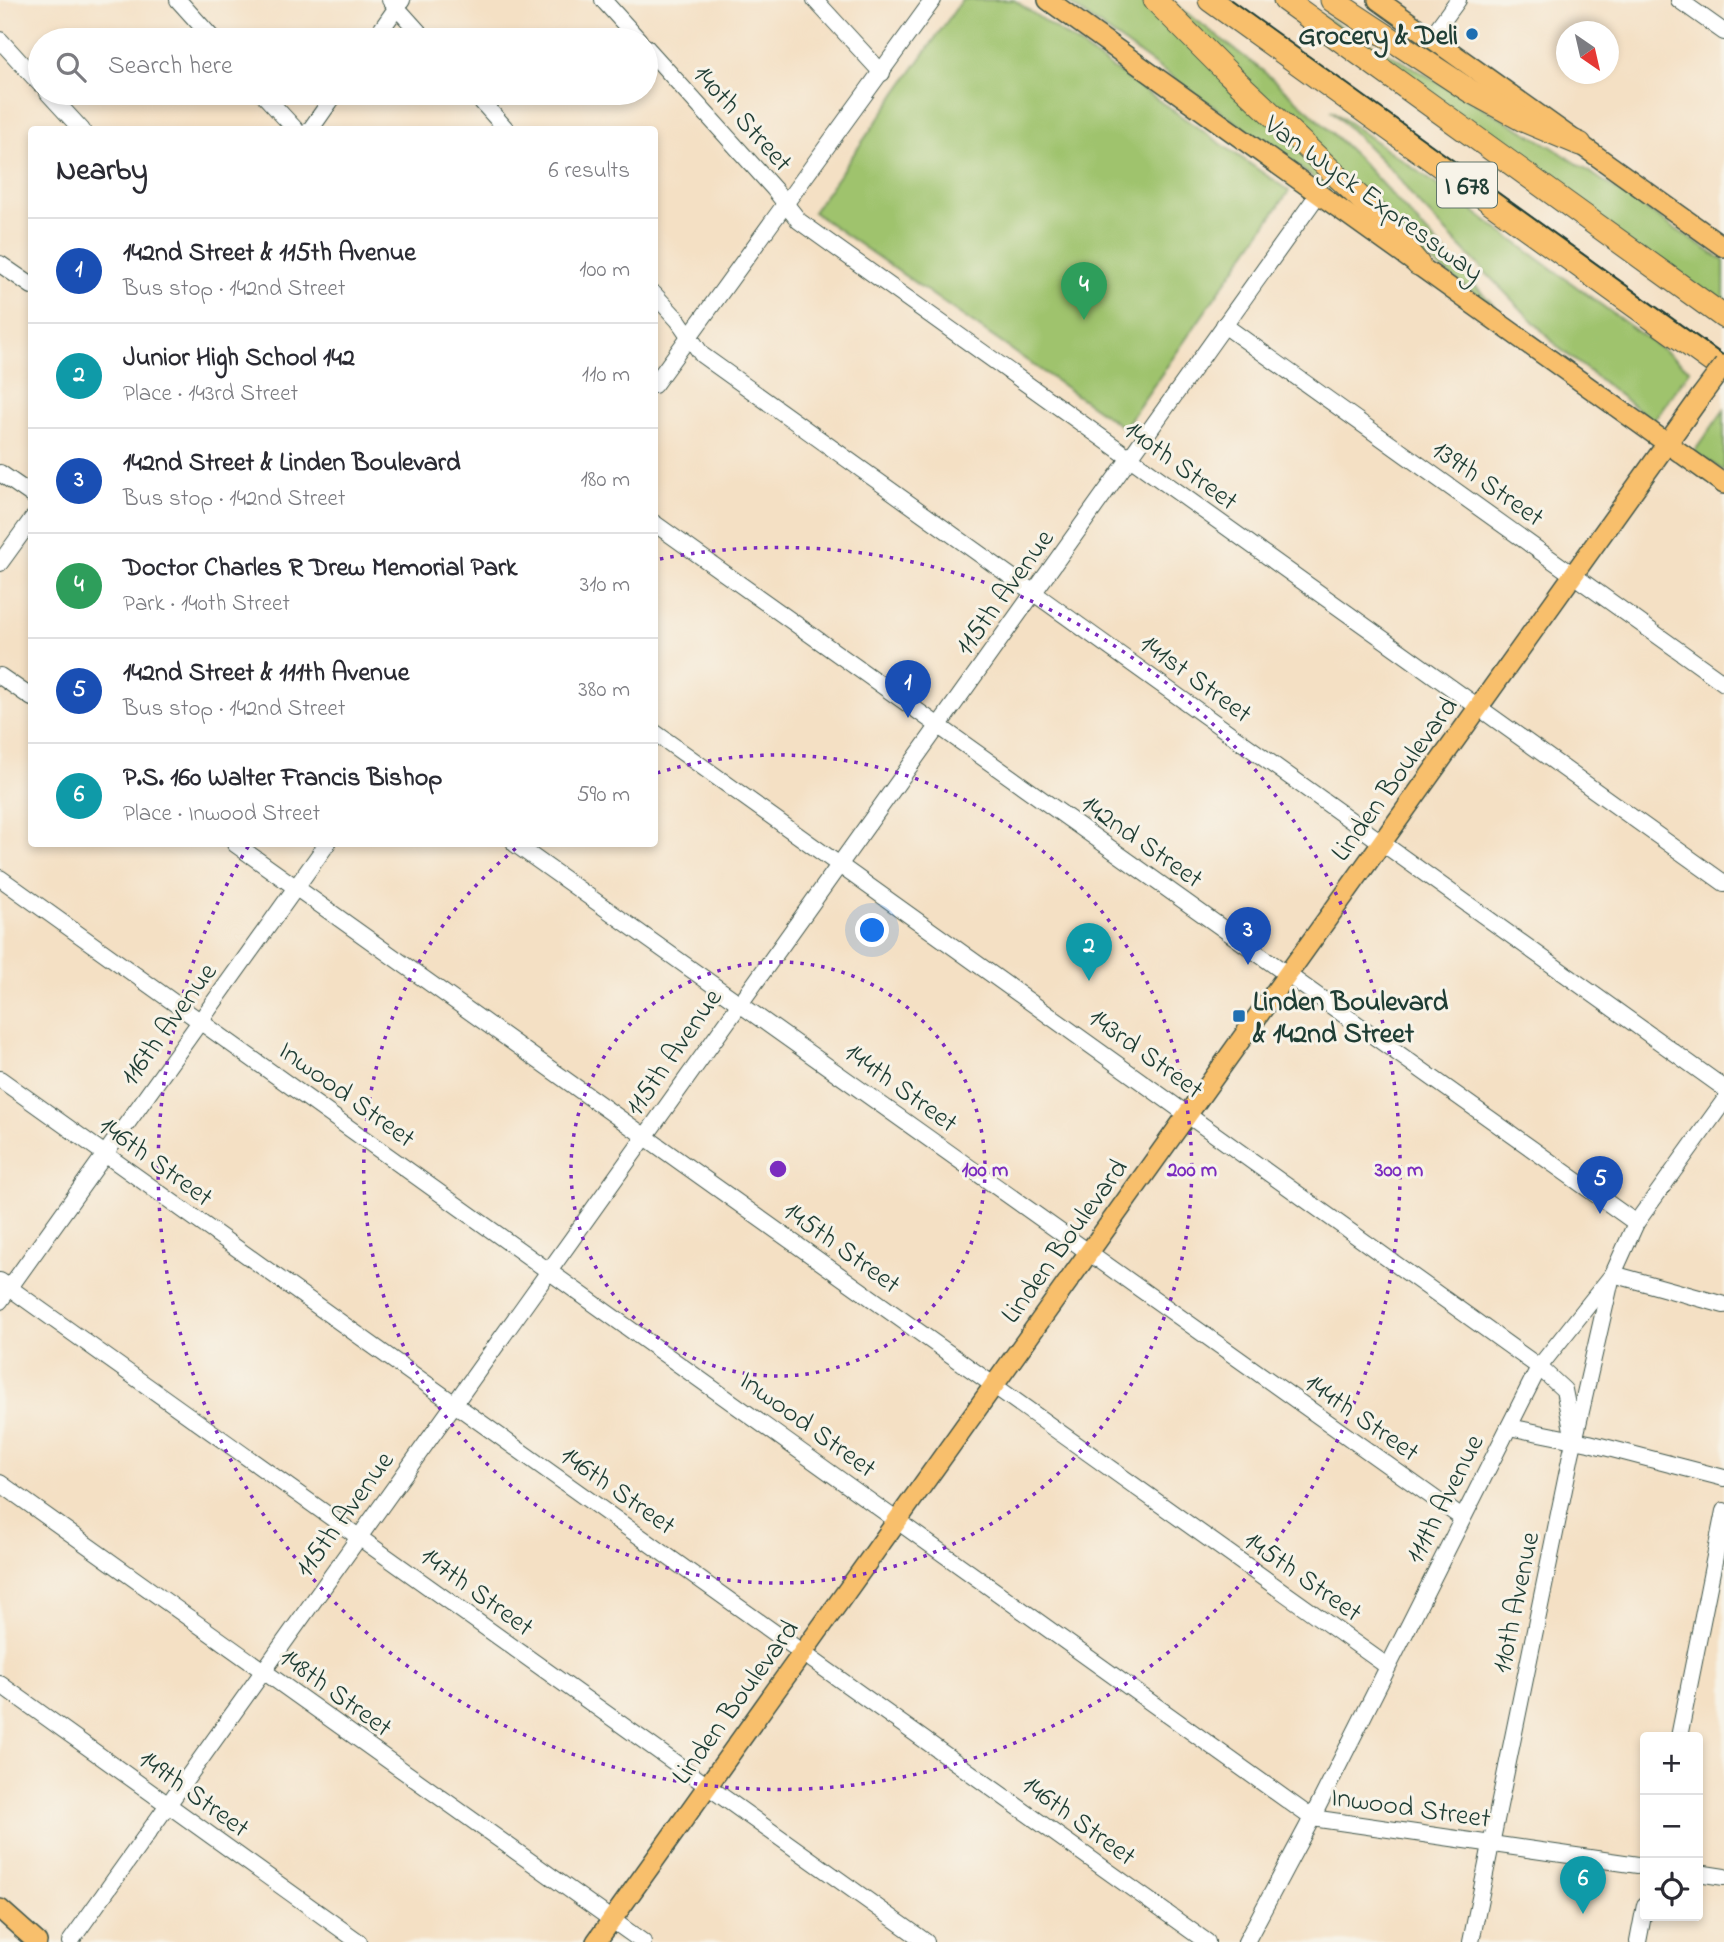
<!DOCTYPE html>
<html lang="en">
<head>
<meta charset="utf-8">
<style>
	body { margin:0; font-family:"Indie Flower",sans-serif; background:#f7f7f7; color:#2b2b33 }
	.controls { position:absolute; right:21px; bottom:21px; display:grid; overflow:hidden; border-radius:7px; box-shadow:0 4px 10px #0003 }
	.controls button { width:63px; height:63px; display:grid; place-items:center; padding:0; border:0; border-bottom:2px solid #e1e1e2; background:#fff; color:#2b2b33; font:35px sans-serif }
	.compass { position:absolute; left:1556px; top:21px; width:63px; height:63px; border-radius:50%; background:#fff; box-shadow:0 4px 10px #0003; rotate:146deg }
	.you { position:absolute; left:873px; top:931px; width:24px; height:24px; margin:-18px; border:5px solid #fff; border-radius:50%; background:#1a73e8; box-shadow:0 0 0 10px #1a73e833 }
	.badge { display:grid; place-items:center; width:46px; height:46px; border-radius:50%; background:#1f6fb2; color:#fff; font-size:23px; font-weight:700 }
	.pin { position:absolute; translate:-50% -58px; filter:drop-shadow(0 2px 4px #0008) }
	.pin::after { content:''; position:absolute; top:37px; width:24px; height:21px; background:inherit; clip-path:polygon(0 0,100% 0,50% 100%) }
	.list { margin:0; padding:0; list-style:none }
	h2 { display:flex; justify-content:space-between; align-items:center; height:91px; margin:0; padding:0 28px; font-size:30px }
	h2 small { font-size:23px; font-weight:400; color:#7c7c81 }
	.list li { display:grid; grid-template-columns:46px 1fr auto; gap:21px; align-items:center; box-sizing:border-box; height:105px; padding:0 28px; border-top:2px solid #e1e1e2 }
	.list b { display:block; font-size:26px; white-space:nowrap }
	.list p { margin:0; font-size:23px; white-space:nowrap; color:#7c7c81 }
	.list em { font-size:23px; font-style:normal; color:#7c7c81 }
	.icon { flex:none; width:38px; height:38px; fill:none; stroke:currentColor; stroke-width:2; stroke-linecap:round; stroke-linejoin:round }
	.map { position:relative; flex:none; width:1724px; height:1942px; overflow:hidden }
	.search { position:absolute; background:#fff; box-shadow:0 4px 10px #0003; left:28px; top:28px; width:630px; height:77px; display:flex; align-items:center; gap:18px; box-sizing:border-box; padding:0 24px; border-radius:38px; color:#7c7c81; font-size:26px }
	.panel { position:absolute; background:#fff; box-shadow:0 4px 10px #0003; left:28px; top:126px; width:630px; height:721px; border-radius:7px }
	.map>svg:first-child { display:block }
</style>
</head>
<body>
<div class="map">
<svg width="1724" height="1942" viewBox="0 0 1724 1942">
	<rect width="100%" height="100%" fill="#f7f3e8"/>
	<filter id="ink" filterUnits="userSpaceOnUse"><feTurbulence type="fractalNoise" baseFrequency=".0143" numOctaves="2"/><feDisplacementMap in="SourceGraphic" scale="14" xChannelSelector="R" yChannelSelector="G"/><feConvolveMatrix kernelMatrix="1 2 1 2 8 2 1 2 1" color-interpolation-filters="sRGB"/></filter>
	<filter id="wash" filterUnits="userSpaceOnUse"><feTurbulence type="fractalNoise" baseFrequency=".00686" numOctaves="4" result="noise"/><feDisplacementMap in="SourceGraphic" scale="28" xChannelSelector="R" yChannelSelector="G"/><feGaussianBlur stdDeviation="1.57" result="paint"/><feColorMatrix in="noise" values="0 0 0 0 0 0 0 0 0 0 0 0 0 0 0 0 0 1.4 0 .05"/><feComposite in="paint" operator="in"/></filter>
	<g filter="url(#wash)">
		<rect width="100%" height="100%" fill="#f4e0c4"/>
		<g fill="#9fc36d" stroke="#5f8050" stroke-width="2">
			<path d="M962,0h52l275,191 -165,237 -311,-216z"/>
			<path d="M1064,0h106l93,71 47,41 48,46 138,150z"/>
			<path d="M1302,4l250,143 172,114v51z"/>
			<path d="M1331,110l119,84 240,176 -37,51 -94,-73 -142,-146 -22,-28z"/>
			<path d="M1724,410v61l-30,-19z"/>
		</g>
	</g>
	<g filter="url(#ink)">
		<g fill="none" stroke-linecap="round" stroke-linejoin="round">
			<defs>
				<g id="minor">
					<path d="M178,0l36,40"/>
					<path d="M390,0l36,40"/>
					<path d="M603,0l36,40"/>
					<path d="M815,0l67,73"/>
					<path d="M1679,0l45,32"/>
					<path d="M1431,37l27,-37"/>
					<path d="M0,40l40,44"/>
					<path d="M374,40l28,-40"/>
					<path d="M646,47l128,142 25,32 925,662"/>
					<path d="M48,93l34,37"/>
					<path d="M262,93l34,37"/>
					<path d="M474,93l33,37"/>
					<path d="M310,130l26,-37"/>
					<path d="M0,264l32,22"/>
					<path d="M654,294l24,26 24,35 1022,733"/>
					<path d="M1224,325l500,358"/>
					<path d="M654,385l279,-385"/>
					<path d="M0,473l32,22"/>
					<path d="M654,523l982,700"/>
					<path d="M0,563l32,-44"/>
					<path d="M0,676l32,22"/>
					<path d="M654,732l885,635 25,23 10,50"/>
					<path d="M235,844l1152,822"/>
					<path d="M515,844l947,674"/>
					<path d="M0,878l1312,940 333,48"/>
					<path d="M0,1079l1207,863"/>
					<path d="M1613,1274l111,31"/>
					<path d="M0,1281l926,661"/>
					<path d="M0,1301l327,-457"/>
					<path d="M1509,1427l80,16 135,35"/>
					<path d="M0,1483l643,459"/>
					<path d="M0,1684l359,258"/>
					<path d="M1679,1737l45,-226"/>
					<path d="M1698,1873l26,4"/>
					<path d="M70,1942l1249,-1749"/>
					<path d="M1246,1942l66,-124 227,-451 74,-93 23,-51 88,-122"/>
					<path d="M1471,1942l100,-487 40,-175"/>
					<path d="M1638,1942l7,-37"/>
				</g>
				<g id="major">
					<path d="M1048,0l676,484"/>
					<path d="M1378,0l346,247"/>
					<path d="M0,1909l37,33"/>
					<path d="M596,1942l1105,-1546"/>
				</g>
				<g id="highway">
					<path d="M1155,0l73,73 145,137 45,54"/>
					<path d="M1210,0l514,370"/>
					<path d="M1285,0l439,317"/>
					<path d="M1332,0l138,91 55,30 55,23"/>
				</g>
			</defs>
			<use href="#minor" stroke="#3f554a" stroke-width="18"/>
			<use href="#major" stroke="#3f554a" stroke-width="22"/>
			<use href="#highway" stroke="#3f554a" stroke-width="25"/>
			<use href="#minor" stroke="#fff" stroke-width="16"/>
			<use href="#major" stroke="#f8bf6c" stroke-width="19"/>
			<use href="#highway" stroke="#f8bf6c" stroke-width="23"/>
			<path stroke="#1f3d34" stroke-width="2" d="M1231,0l493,356"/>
			<defs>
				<path id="major-bridge" d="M1701,396l23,-31"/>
			</defs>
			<use href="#major-bridge" stroke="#3f554a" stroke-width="22" stroke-linecap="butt"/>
			<use href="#major-bridge" stroke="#f8bf6c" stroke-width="19"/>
		</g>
	</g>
	<g fill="none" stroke="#7b2cbf" stroke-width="3.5" stroke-dasharray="3.5 7">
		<circle cx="778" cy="1169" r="207"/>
		<path d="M657 773A414 414 0 1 1 520 845"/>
		<path d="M660 559A621 621 0 1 1 249 845"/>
	</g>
	<g fill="#1f6fb2" stroke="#f7f3e8" stroke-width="2.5">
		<circle cx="1472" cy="34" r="7"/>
		<rect x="1232" y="1009" width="14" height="14" rx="3.5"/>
	</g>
	<g text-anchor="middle" stroke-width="6" stroke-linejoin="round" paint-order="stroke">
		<rect fill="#f7f3e8" stroke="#60746a" stroke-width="2" x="1437" y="162.5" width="60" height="45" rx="5"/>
		<g font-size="26" font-weight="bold" fill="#1f3d34">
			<text x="1467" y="194">I 678</text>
		</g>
		<g font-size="28" font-weight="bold" fill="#1f3d34" stroke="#f7f3e8" text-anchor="end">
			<text x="1458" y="44">Grocery &amp; Deli</text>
			<text x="1253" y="1010" text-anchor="start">Linden Boulevard<tspan x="1253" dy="32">&amp; 142nd Street</tspan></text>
		</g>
		<g font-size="28" fill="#1f3d34" stroke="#f7f3e8">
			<text transform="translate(744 117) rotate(48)" y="10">140th Street</text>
			<text transform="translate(1375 197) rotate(36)" y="10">Van Wyck Expressway</text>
			<text transform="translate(1182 464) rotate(36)" y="10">140th Street</text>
			<text transform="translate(1489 482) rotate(35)" y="10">139th Street</text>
			<text transform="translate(1003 591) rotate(-54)" y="10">115th Avenue</text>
			<text transform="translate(1197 677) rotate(36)" y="10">141st Street</text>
			<text transform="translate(1393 778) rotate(-54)" y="10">Linden Boulevard</text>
			<text transform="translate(1143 840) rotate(35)" y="10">142nd Street</text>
			<text transform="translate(167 1023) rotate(-54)" y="10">116th Avenue</text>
			<text transform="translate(672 1051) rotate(-55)" y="10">115th Avenue</text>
			<text transform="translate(1147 1052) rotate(36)" y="10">143rd Street</text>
			<text transform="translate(902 1086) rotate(36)" y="10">144th Street</text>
			<text transform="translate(348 1093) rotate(36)" y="10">Inwood Street</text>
			<text transform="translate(157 1160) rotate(36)" y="10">146th Street</text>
			<text transform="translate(1063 1240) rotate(-54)" y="10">Linden Boulevard</text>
			<text transform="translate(843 1246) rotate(36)" y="10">145th Street</text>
			<text transform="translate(1363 1416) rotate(35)" y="10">144th Street</text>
			<text transform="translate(809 1423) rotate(36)" y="10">Inwood Street</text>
			<text transform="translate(619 1489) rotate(35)" y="10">146th Street</text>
			<text transform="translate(1443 1498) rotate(-63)" y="10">111th Avenue</text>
			<text transform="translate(343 1513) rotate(-54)" y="10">115th Avenue</text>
			<text transform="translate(1304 1575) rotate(35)" y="10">145th Street</text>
			<text transform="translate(478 1590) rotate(36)" y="10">147th Street</text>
			<text transform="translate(1514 1602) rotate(-78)" y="10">110th Avenue</text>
			<text transform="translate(337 1691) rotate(36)" y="10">148th Street</text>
			<text transform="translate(734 1701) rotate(-54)" y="10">Linden Boulevard</text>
			<text transform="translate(195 1792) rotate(36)" y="10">149th Street</text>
			<text transform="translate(1411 1806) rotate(8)" y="10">Inwood Street</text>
			<text transform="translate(1080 1819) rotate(36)" y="10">146th Street</text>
		</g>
	</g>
	<circle cx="778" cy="1169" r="10" fill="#7b2cbf" stroke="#f7f3e8" stroke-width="3.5"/>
	<g font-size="21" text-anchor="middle" font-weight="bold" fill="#7b2cbf" stroke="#f7f3e8" stroke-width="6" stroke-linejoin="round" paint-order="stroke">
		<text x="985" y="1176">100 m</text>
		<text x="1192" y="1176">200 m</text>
		<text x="1399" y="1176">300 m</text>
	</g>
</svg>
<div class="controls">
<button>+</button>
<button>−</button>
<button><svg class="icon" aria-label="locate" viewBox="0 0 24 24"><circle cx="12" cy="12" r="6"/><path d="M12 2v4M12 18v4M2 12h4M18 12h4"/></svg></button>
</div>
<svg class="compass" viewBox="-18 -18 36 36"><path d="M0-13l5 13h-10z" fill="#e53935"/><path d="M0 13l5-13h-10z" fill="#7c7c81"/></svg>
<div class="you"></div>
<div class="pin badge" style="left:908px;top:718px;background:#1a4fb4">1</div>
<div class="pin badge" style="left:1089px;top:981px;background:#0f9aa8">2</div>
<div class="pin badge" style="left:1248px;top:965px;background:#1a4fb4">3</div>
<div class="pin badge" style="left:1084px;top:320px;background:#2e9e5b">4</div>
<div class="pin badge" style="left:1600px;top:1214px;background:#1a4fb4">5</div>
<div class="pin badge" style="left:1583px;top:1914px;background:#0f9aa8">6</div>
<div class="search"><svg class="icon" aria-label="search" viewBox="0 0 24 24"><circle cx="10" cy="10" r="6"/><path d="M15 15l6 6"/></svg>Search here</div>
<section class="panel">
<h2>Nearby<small>6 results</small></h2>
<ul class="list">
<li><span class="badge" style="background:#1a4fb4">1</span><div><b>142nd Street &amp; 115th Avenue</b><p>Bus stop · 142nd Street</p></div><em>100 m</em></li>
<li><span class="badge" style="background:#0f9aa8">2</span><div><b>Junior High School 142</b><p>Place · 143rd Street</p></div><em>110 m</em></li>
<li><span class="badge" style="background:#1a4fb4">3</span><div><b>142nd Street &amp; Linden Boulevard</b><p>Bus stop · 142nd Street</p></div><em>180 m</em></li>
<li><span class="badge" style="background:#2e9e5b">4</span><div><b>Doctor Charles R Drew Memorial Park</b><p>Park · 140th Street</p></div><em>310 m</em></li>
<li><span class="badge" style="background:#1a4fb4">5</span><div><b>142nd Street &amp; 111th Avenue</b><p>Bus stop · 142nd Street</p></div><em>380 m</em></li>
<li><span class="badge" style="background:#0f9aa8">6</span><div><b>P.S. 160 Walter Francis Bishop</b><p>Place · Inwood Street</p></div><em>590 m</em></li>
</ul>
</section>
</div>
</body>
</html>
